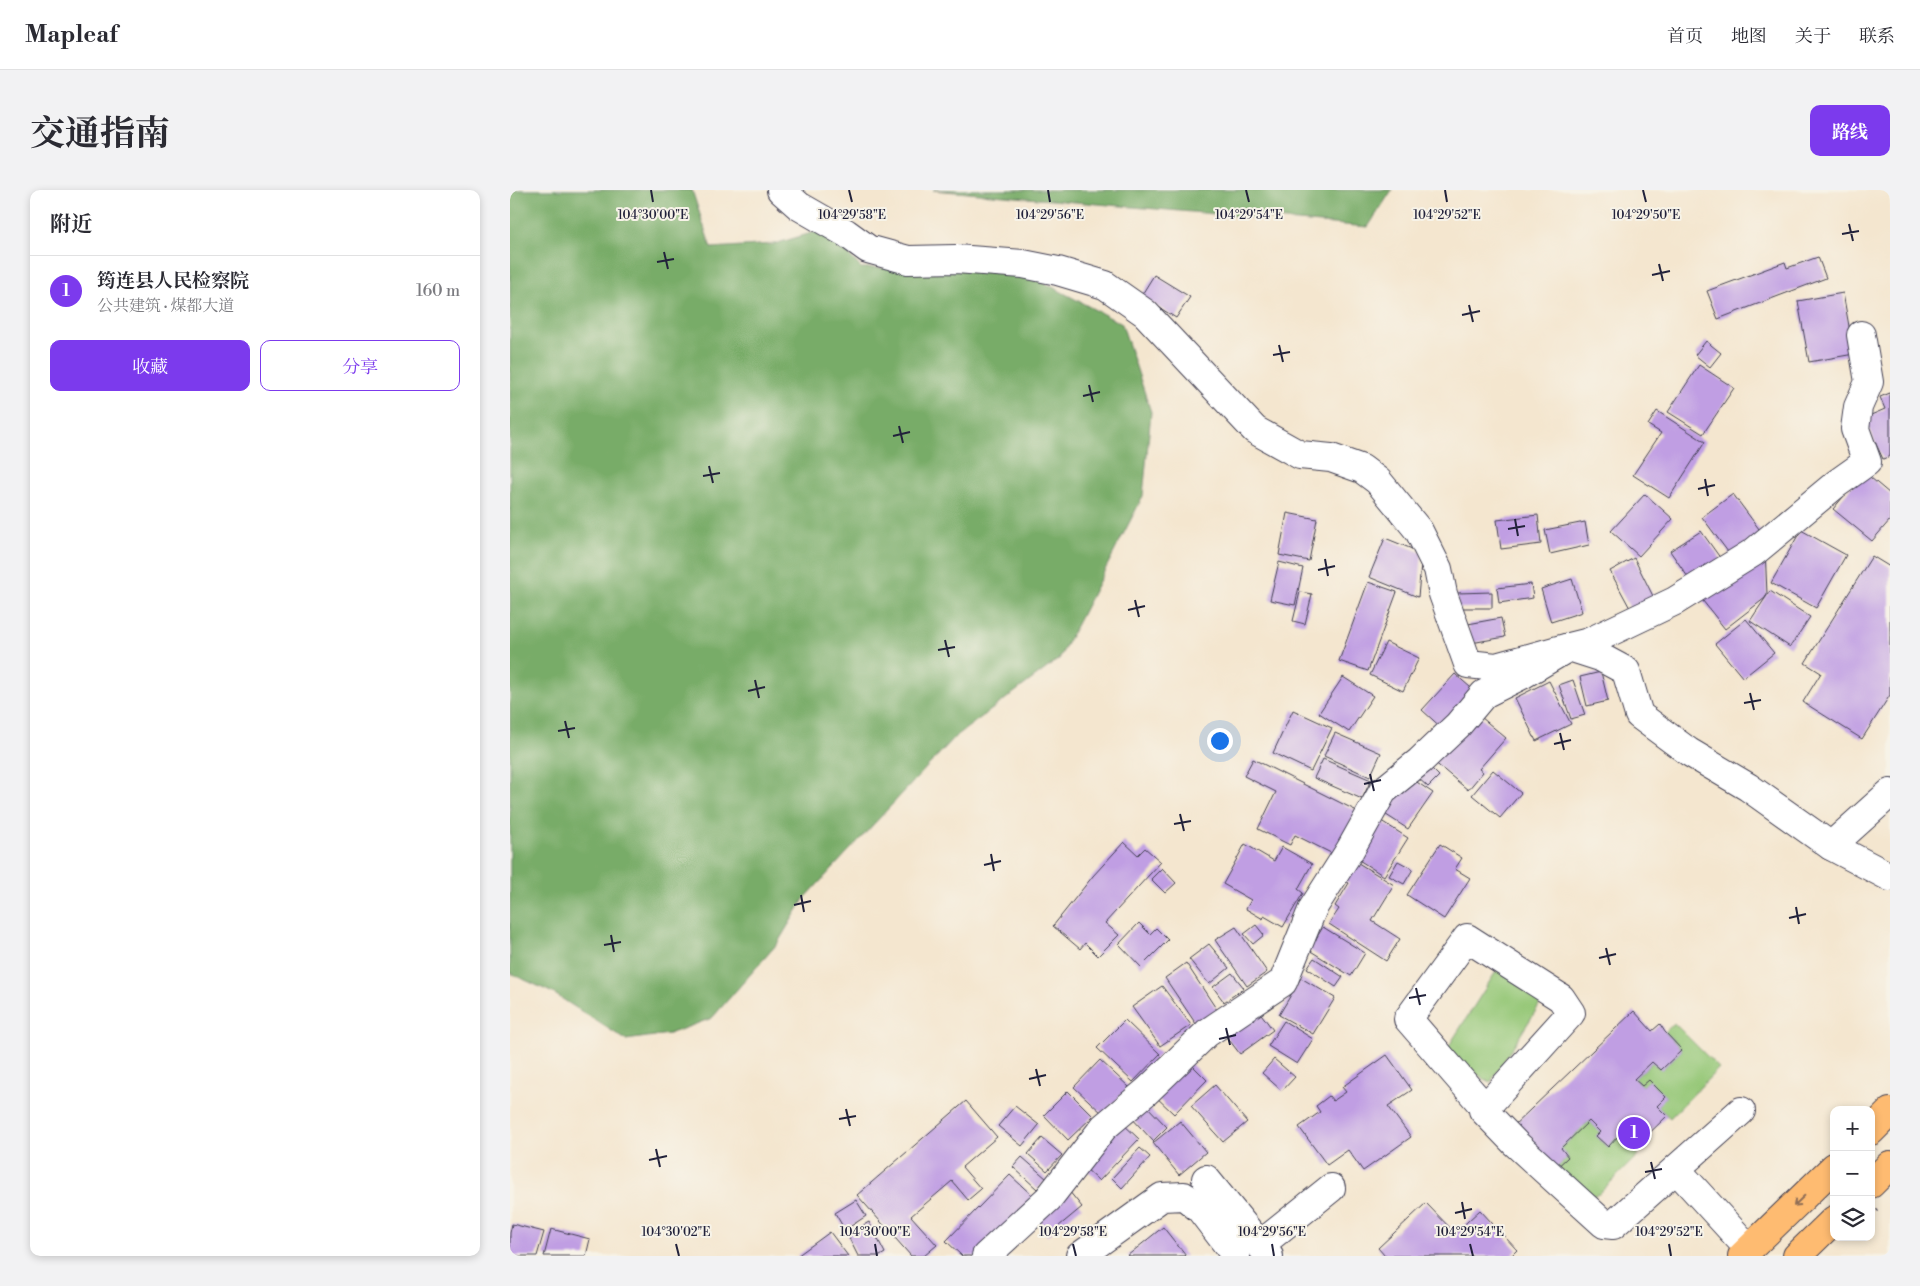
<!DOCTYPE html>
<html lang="zh">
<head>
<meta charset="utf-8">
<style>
	body { margin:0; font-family:"Libre Bodoni","Noto Serif SC",serif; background:#f2f2f3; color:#2b2b33 }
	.controls { position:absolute; right:15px; bottom:15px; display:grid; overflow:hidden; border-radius:10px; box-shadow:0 2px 8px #0003 }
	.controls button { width:45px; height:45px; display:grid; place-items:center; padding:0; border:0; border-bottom:1px solid #e1e1e2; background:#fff; color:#2b2b33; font:25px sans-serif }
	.you { position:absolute; left:709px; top:550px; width:18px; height:18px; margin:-12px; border:4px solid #fff; border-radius:50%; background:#1a73e8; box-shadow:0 0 0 8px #1a73e833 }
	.badge { display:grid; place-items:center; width:32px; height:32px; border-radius:50%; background:#7c3aed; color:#fff; font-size:16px; font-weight:700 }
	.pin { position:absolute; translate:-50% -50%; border:2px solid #fff; box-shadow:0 1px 5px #0006 }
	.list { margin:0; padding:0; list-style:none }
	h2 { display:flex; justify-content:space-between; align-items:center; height:65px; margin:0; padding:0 20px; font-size:21px }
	h2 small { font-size:16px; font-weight:400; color:#7c7c81 }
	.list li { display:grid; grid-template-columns:32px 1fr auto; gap:15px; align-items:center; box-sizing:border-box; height:70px; padding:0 20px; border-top:1px solid #e1e1e2 }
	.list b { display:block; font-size:19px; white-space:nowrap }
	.list p { margin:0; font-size:16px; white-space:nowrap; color:#7c7c81 }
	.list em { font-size:16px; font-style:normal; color:#7c7c81 }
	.actions { display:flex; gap:10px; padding:15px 20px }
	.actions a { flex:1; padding:11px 0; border:1px solid #7c3aed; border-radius:10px; text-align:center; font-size:18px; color:#7c3aed }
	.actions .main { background:#7c3aed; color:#fff }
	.icon { flex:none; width:28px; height:28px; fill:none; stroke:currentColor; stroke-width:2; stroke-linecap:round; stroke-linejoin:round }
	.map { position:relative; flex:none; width:1380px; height:1066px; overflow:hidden; border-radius:10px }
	header { display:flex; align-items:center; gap:30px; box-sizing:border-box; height:70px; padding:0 25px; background:#fff; border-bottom:1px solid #e1e1e2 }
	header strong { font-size:24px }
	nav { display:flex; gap:28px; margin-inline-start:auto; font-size:18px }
	.intro { display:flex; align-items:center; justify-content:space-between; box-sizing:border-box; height:120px; padding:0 30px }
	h1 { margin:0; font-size:35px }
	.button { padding:12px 22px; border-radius:10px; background:#7c3aed; color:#fff; font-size:18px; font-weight:700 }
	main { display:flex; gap:30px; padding:0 30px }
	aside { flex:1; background:#fff; border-radius:10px; box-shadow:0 2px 8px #0003 }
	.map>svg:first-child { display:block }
</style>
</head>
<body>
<header>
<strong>Mapleaf</strong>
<nav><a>首页</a><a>地图</a><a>关于</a><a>联系</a></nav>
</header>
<div class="intro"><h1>交通指南</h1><a class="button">路线</a></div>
<main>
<aside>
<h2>附近<small></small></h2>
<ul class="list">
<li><span class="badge">1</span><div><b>筠连县人民检察院</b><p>公共建筑 · 煤都大道</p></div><em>160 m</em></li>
</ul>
<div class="actions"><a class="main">收藏</a><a>分享</a></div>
</aside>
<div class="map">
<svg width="1380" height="1066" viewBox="0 0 1380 1066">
	<rect width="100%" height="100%" fill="#f7f3e8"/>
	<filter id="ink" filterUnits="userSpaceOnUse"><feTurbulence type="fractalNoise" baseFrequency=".02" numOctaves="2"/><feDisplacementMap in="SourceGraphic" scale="10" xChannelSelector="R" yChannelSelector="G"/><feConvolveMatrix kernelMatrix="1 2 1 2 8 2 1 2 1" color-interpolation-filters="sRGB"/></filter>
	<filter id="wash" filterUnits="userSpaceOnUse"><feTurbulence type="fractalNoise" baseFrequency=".0096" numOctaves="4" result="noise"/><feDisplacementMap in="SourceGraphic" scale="20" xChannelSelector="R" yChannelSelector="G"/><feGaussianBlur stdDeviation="1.12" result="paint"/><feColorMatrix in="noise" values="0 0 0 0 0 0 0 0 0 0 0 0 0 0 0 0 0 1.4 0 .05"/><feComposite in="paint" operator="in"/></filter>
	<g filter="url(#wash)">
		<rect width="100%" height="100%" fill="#f4e6cf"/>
		<g fill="#95c777" stroke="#5c7459">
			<path d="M992,772l45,31 -57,90 -45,-31z"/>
			<path d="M1164,833l45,45 -49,50 -13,-12 9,-9 -17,-17 -7,6 -8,-7 18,-17 9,8 21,-20 -17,-18z"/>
			<path d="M1079,931l11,11 -4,4 11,11 12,-12 19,20 -39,39 -6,2 -40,-25 15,-14 -7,-9z"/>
		</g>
		<g fill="#78ac68" stroke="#4d6752">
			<path d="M0,0h182l19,58 63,-4 51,-15 36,39 81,-1 84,6 96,51 29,88 -8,84 -84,163 -104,78 -151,162 -27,45 -65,74 -43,16 -43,6 -73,-47 -43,-20z"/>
			<path d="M423,0h459l-24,37z"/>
		</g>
		<g id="blocks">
			<g fill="#c09ee3">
				<path d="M1308,67l8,21 -108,41 -11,-28 78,-29 2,6z"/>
				<path d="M644,85l36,22 -14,21 -35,-22z"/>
				<path d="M1333,103l11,61 -45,8 -11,-61z"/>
				<path d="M1196,151l15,12 -11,14 -15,-12z"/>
				<path d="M1189,175l35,23 -31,46 -35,-22z"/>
				<path d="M1380,203v63l-7,3 -19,-41 21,-9 -5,-12z"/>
				<path d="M1147,221l48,31 -36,56 -36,-23 28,-42 -13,-8z"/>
				<path d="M1354,282l26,22v26l-18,21 -39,-32z"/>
				<path d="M1135,304l28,25 -34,37 -28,-25z"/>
				<path d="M1223,304l29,39 -31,23 -29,-39z"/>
				<path d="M777,323l30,6 -8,42 -30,-6z"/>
				<path d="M1028,325l3,29 -40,5 -4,-29z"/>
				<path d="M1075,332l4,23 -39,9 -5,-24z"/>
				<path d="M1291,340l45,25 -30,53 -45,-25z"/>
				<path d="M1191,341l20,28 -31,21 -20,-29z"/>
				<path d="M875,348l37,15 -4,44 -49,-20z"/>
				<path d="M1255,358l2,46 -2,4 -40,31 -26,-33z"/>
				<path d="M1362,366l18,11v128l-28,44 -59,-37 18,-29 -16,-10z"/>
				<path d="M1124,368l20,40 -23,12 -21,-39z"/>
				<path d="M769,372l24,6 -8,37 -25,-5z"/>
				<path d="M1062,389l10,33 -31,10 -10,-33z"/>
				<path d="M858,392l29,10 -29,79 -29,-10z"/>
				<path d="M1021,394l2,14 -34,5 -2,-15z"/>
				<path d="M1260,401l40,26 -20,30 -40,-26z"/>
				<path d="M790,402l12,2 -7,30 -12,-3z"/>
				<path d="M982,402v16h-35v-15z"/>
				<path d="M991,428l4,19 -34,6 -3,-19z"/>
				<path d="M1236,429l28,34 -31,25 -28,-34z"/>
				<path d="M876,452l33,16 -16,33 -33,-16z"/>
				<path d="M1091,482l7,29 -21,5 -7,-29z"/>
				<path d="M945,484l23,20 -34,36 -22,-20z"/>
				<path d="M833,487l30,19 -24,36 -30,-19z"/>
				<path d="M1063,490l12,35 -14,4 -12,-34z"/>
				<path d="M1039,491l22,43 -35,17 -21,-43z"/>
				<path d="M783,520l39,18 -21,43 -38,-18z"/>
				<path d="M965,522l31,26 -27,31 4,3 -15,18 -35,-29z"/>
				<path d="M825,543l46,20 -11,24 -46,-21z"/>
				<path d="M743,569l104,52 -22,44 -40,-20 -5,10 -32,-16 18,-37 -32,-16z"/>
				<path d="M813,569l48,21 -9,19 -48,-21z"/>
				<path d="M918,575l11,11 -11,11 -12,-11z"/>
				<path d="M983,580l28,23 -21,25 -28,-23z"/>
				<path d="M895,584l28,19 -25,36 -28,-18z"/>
				<path d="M865,627l33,21 -24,38 -33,-21z"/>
				<path d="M614,652l14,13 7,-7 16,14 -56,61 14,12 -21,21 -13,-13 -5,6 -27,-23 40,-50z"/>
				<path d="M735,654l29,17 8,-14 30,17 -14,25 5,4 -20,34 -19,-11 -1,3 -17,-10 5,-9 -28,-16z"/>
				<path d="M930,654l22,14 -7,11 15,9 -26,41 -37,-24z"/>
				<path d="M840,668l44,27 -22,36 28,18 -14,22 -57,-37 10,-15 -4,-3 14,-23 -11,-6z"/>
				<path d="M888,671l15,8 -9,15 -15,-8z"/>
				<path d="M652,678l14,15 -11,10 -14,-14z"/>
				<path d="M629,733l11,11 6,-6 12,12 -27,27 -22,-23z"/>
				<path d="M746,735l8,10 -11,9 -9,-10z"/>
				<path d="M726,737l31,45 -20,14 -32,-46z"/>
				<path d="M813,737l42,26 -14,23 -42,-26z"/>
				<path d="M699,754l20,24 -20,16 -20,-25z"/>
				<path d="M804,768l29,19 -7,10 -29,-19z"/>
				<path d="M676,773l31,47 -21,14 -31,-46z"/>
				<path d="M722,783l12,15 -20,14 -11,-15z"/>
				<path d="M791,788l34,20 -22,36 -34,-19z"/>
				<path d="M652,796l29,39 -31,21 -28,-39z"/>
				<path d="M746,817l17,23 -33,24 -17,-22z"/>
				<path d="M1124,821l18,20 8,-7 5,8 17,18 -21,20 -9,-8 -18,17 8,7 7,-6 17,17 -9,9 10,10 -34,33 -14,-14 -11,12 -12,-11 4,-4 -11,-11 -28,27 7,9 -15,14 -42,-43z"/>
				<path d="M615,830l35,34 -27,28 -36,-34z"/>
				<path d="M774,831l29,18 -16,25 -29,-18z"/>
				<path d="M877,865l25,35 -24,16 23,31 -48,34 -15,-21 -21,15 -28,-38 21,-15 -4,-6 13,-10 4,5 13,-9 -4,-5z"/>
				<path d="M764,869l21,18 -13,14 -20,-18z"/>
				<path d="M590,870l29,27 -26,27 -29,-27z"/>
				<path d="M677,870l20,20 -33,34 -21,-20z"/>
				<path d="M705,895l32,37 -24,20 -32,-36z"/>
				<path d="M558,901l25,25 -25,24 -24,-25z"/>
				<path d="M456,911l31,36 -35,30 19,22 -13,11 -16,-19 -41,35 26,29 -13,11h-13l-54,-61z"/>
				<path d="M634,913l23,24 -14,14 -23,-25z"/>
				<path d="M505,916l24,19 -17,21 -24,-20z"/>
				<path d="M670,931l26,31 -27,23 -26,-32z"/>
				<path d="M611,932l18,17 -40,42 -18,-17z"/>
				<path d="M532,948l20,17 -15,16 -19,-17z"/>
				<path d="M630,958l10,9 -28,31 -10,-10z"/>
				<path d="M512,967l25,22 -10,10 -24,-22z"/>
				<path d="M500,985l25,23 -56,58h-17l-16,-15z"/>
				<path d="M559,1001l13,16 -35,29 -9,-20z"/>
				<path d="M346,1010l10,16 -21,14 -10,-17z"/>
				<path d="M916,1013l29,30 25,-23 37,40 -6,6h-126l-7,-8z"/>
				<path d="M359,1032l16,31 -5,3h-22l-11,-22z"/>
				<path d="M2,1034l32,8 -7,24h-27v-23z"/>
				<path d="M653,1037l23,29h-59z"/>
				<path d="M41,1039l39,10 -4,17h-42z"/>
				<path d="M320,1042l18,24h-51z"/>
			</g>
		</g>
	</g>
	<g filter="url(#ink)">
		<use href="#blocks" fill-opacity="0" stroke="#423f51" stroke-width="1"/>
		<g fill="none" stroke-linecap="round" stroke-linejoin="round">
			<defs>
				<g id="minor">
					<path d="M271,0l18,16 47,27 22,16 40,11 48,-1 67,5 35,7 47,14 40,28 110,117 45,25 31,3 31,11 16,12 41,50 19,38 5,25 25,70 28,3 73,-20 31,10 26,14 13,44 50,37 59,35 83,59 59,31"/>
					<path d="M1321,656l59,-53"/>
					<path d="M975,918l-77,-89 59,-81 94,60 10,15 -86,95 -2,2 32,33 89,81 9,1 128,-114"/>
					<path d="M1166,979l73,80"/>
					<path d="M696,989l63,77"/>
					<path d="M750,1055l71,-57"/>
					<path d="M476,1066l62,-57 56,-72 43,-36 60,-58 76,-51 30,-74 37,-58 33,-59 37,-30 38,-36 26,-31 38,-19 47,-28 20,-5 86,-41 79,-49 82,-68 31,-22 -12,-33 3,-22 11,-25 -8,-47"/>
					<path d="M570,1066l82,-59 22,-1 16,13 36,47"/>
				</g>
				<g id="major">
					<path d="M1361,941l19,-19"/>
					<path d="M1361,994l19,-19"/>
					<path d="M1232,1066l92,-89"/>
					<path d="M1287,1066l37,-36"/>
				</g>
			</defs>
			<use href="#minor" stroke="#423f51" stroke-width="30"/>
			<use href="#major" stroke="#423f51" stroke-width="30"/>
			<path stroke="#423f51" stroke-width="3" stroke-dasharray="4 4" stroke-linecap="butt" d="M1361,1026l7,-6"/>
			<use href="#minor" stroke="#fff" stroke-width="28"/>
			<use href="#major" stroke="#febb71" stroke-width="28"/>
		</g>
		<defs><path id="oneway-shaft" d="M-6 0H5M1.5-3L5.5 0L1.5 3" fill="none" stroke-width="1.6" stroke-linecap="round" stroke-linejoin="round" transform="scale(1.25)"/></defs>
		<use stroke="#906e56" href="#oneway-shaft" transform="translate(1289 1011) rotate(136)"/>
	</g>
	<path fill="none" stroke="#22223b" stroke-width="2" d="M141,0l2,12M339,0l3,12M538,0l2,12M736,0l3,12M935,0l2,12M1133,0l3,12M1339,34l4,17M1332,44l17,-3M154,62l4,17M147,72l17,-3M1149,74l4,17M1142,85l18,-4M959,115l4,17M952,125l18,-4M769,155l4,17M763,165l17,-3M579,195l4,17M573,206l17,-4M389,236l4,17M383,246l17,-4M199,276l4,17M193,286l17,-3M1195,289l3,17M1188,299l17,-4M1005,329l3,17M998,339l17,-3M815,369l3,17M808,380l17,-4M625,410l4,17M618,420l17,-4M435,450l4,17M428,460l17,-3M245,490l4,18M238,501l17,-4M1240,503l4,17M1234,513l17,-3M55,531l4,17M48,541l17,-3M1050,543l4,17M1044,554l17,-4M860,584l4,17M854,594l17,-4M670,624l4,17M664,634l17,-3M481,664l3,17M474,675l17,-4M291,705l3,17M284,715l17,-4M1286,717l3,17M1279,728l17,-4M101,745l3,17M94,755l17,-3M1096,758l4,17M1089,768l17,-4M906,798l4,17M899,808l17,-3M716,838l4,17M709,849l17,-4M526,879l4,17M519,889l17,-4M336,919l4,17M329,929l17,-3M146,959l4,18M139,970l18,-4M1141,972l4,17M1135,982l17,-3M952,1012l3,17M945,1023l17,-4M166,1054l3,12M365,1054l2,12M563,1054l3,12M762,1054l2,12M960,1054l3,12M1159,1054l2,12"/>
	<g font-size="12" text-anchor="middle" fill="#22223b" stroke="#f7f3e8" stroke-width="4" stroke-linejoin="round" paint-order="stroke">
		<text x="143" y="29">104°30'00"E</text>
		<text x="342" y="29">104°29'58"E</text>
		<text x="540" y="29">104°29'56"E</text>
		<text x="739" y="29">104°29'54"E</text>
		<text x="937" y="29">104°29'52"E</text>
		<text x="1136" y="29">104°29'50"E</text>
		<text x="166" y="1046">104°30'02"E</text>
		<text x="365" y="1046">104°30'00"E</text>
		<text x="563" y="1046">104°29'58"E</text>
		<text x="762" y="1046">104°29'56"E</text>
		<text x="960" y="1046">104°29'54"E</text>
		<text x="1159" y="1046">104°29'52"E</text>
	</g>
</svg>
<div class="controls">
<button>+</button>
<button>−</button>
<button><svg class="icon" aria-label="layers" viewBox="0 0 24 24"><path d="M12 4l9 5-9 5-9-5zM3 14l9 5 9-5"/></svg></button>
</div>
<div class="you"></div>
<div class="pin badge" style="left:1124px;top:943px">1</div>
</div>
</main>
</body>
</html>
